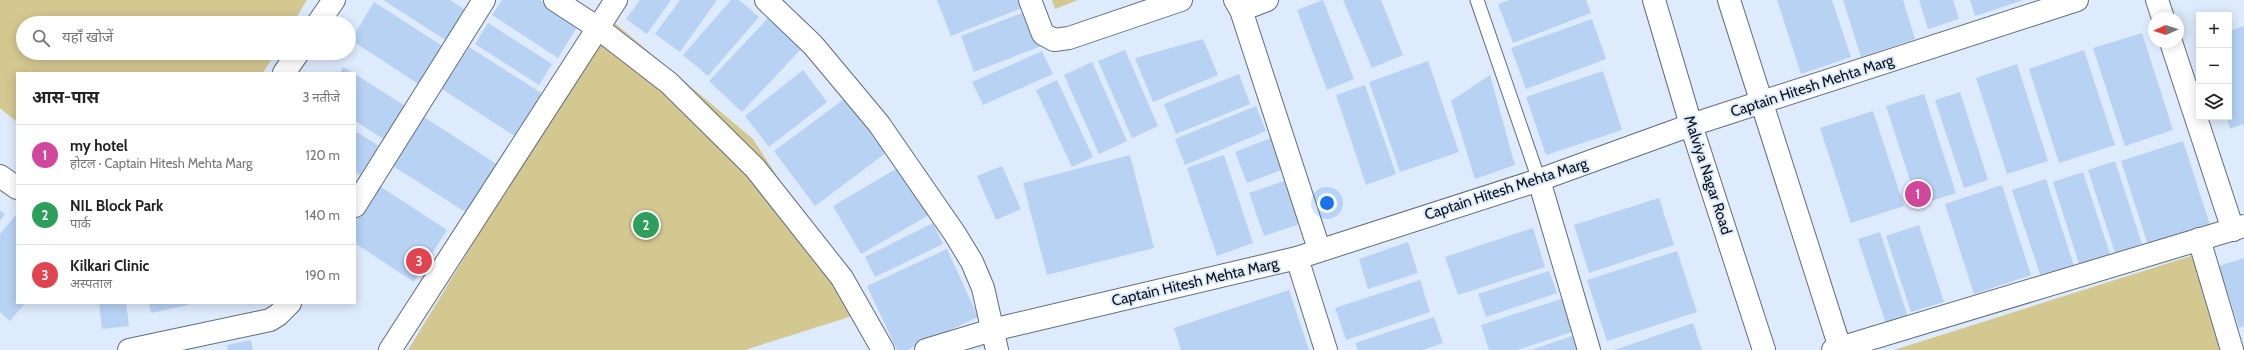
<!DOCTYPE html>
<html lang="hi">
<head>
<meta charset="utf-8">
<style>
	body { margin:0; font-family:Cabin,"Noto Sans Devanagari",sans-serif; background:#f6f6f6; color:#222 }
	.controls { position:absolute; right:12px; top:12px; display:grid; overflow:hidden; border-radius:0px; box-shadow:0 2px 10px #0003 }
	.controls button { width:36px; height:36px; display:grid; place-items:center; padding:0; border:0; border-bottom:1px solid #e0e0e0; background:#fff; color:#222; font:20px sans-serif }
	.compass { position:absolute; left:2148px; top:12px; width:36px; height:36px; border-radius:50%; background:#fff; box-shadow:0 2px 10px #0003; rotate:267deg }
	.you { position:absolute; left:1327px; top:203px; width:14px; height:14px; margin:-10px; border:3px solid #fff; border-radius:50%; background:#1a73e8; box-shadow:0 0 0 6px #1a73e833 }
	.badge { display:grid; place-items:center; width:26px; height:26px; border-radius:50%; background:#7c3aed; color:#fff; font-size:13px; font-weight:700 }
	.pin { position:absolute; translate:-50% -50%; border:2px solid #fff; box-shadow:0 1px 4px #0006 }
	.list { margin:0; padding:0; list-style:none }
	h2 { display:flex; justify-content:space-between; align-items:center; height:52px; margin:0; padding:0 16px; font-size:17px }
	h2 small { font-size:13px; font-weight:400; color:#767676 }
	.list li { display:grid; grid-template-columns:26px 1fr auto; gap:12px; align-items:center; box-sizing:border-box; height:60px; padding:0 16px; border-top:1px solid #e0e0e0 }
	.list b { display:block; font-size:15px; white-space:nowrap }
	.list p { margin:0; font-size:13px; white-space:nowrap; color:#767676 }
	.list em { font-size:13px; font-style:normal; color:#767676 }
	.icon { flex:none; width:22px; height:22px; fill:none; stroke:currentColor; stroke-width:2; stroke-linecap:round; stroke-linejoin:round }
	.map { position:relative; flex:none; width:2244px; height:350px; overflow:hidden }
	.search { position:absolute; background:#fff; box-shadow:0 2px 10px #0003; left:16px; top:16px; width:340px; height:44px; display:flex; align-items:center; gap:10px; box-sizing:border-box; padding:0 14px; border-radius:22px; color:#767676; font-size:15px }
	.panel { position:absolute; background:#fff; box-shadow:0 2px 10px #0003; left:16px; top:72px; width:340px; height:232px; border-radius:0px }
	.map>svg:first-child { display:block }
</style>
</head>
<body>
<div class="map">
<svg width="2244" height="350" viewBox="0 0 2244 350">
	<rect width="100%" height="100%" fill="#ddebfc"/>
	<g fill="#d4c891">
		<path d="M0,0h307l-14,23h-270v30h252l-12,20h-246v49l-17,-14z"/>
		<path d="M1052,0h26l-23,9z"/>
		<path d="M610,19l143,120 112,173 -120,38h-337z"/>
		<path d="M2194,255l30,95h-330z"/>
	</g>
	<g fill="#b8d2f4">
		<path d="M383,0h67l17,11 -20,30z"/>
		<path d="M502,0h38l39,24 -21,34 -66,-43z"/>
		<path d="M640,0h31l-24,34 -21,-15z"/>
		<path d="M680,0h37l-37,52 -25,-18z"/>
		<path d="M731,0h8l20,17 -51,59 -25,-21z"/>
		<path d="M937,0h84l3,7 -73,29z"/>
		<path d="M1323,0l31,79 -27,11 -30,-80z"/>
		<path d="M1343,0h38l22,55 -31,13z"/>
		<path d="M1510,0h76l5,13 -78,30 -15,-39z"/>
		<path d="M1777,0h55l19,57 -50,17z"/>
		<path d="M1843,0h60l12,39 -54,18z"/>
		<path d="M1919,0h34l6,19 -31,10z"/>
		<path d="M1970,0h53l-48,16z"/>
		<path d="M374,2l70,45 -24,38 -69,-45z"/>
		<path d="M1030,10l14,35 -70,27 -13,-36z"/>
		<path d="M769,17l32,32 -59,63 -33,-31z"/>
		<path d="M1592,19l14,40 -80,30 -15,-41z"/>
		<path d="M488,23l64,41 -13,21 -64,-41z"/>
		<path d="M2244,26v98l-14,5 -3,-12h2v-86z"/>
		<path d="M2142,33l31,97 -48,16 -32,-98z"/>
		<path d="M1203,39l15,36 -65,27 -18,-44z"/>
		<path d="M469,47l74,47 -27,43 -74,-48z"/>
		<path d="M1125,50l33,76 -26,12 -34,-77z"/>
		<path d="M2084,50l31,95 -56,18 -30,-94z"/>
		<path d="M1042,51l11,23 -70,31 -11,-23z"/>
		<path d="M1428,61l31,91 -59,20 -31,-90z"/>
		<path d="M1092,62l35,79 -28,13 -35,-79z"/>
		<path d="M2017,64l31,97 -41,13 -31,-96z"/>
		<path d="M343,67l10,6h-13z"/>
		<path d="M803,70l24,32 -58,45 -24,-31z"/>
		<path d="M1603,71l19,59 -76,25 -20,-58z"/>
		<path d="M355,74l53,34 -21,33 -32,-20z"/>
		<path d="M1239,74l11,30 -74,30 -12,-30z"/>
		<path d="M1490,75l25,90 -40,14 -24,-78z"/>
		<path d="M1057,80l36,77 -21,10 -36,-77z"/>
		<path d="M1365,85l31,89 -30,11 -30,-90z"/>
		<path d="M1960,92l28,88 -24,8 -29,-88z"/>
		<path d="M851,94l40,55 -76,57 -41,-55z"/>
		<path d="M1924,94l32,99 -38,12 -32,-99z"/>
		<path d="M1256,106l10,25 -81,34 -10,-26z"/>
		<path d="M1873,111l31,95 -53,17 -31,-95z"/>
		<path d="M424,117l74,48 -31,48 -74,-47z"/>
		<path d="M355,131l24,15 -19,29 -5,-4z"/>
		<path d="M1273,137l13,31 -39,15 -12,-31z"/>
		<path d="M2183,141l27,84 -62,20 -27,-84z"/>
		<path d="M1130,155l24,93 -107,27 -24,-92z"/>
		<path d="M1224,155l29,88 -36,13 -30,-88z"/>
		<path d="M2115,161l27,83 -27,9 -27,-83z"/>
		<path d="M901,166l28,49 -68,39 -28,-48z"/>
		<path d="M1002,166l19,43 -25,11 -19,-44z"/>
		<path d="M2083,172l28,85 -31,10 -27,-85z"/>
		<path d="M1290,179l15,43 -41,14 -15,-43z"/>
		<path d="M2046,179l28,87 -33,11 -29,-87z"/>
		<path d="M378,185l69,45 -33,52 -59,-39v-22z"/>
		<path d="M2002,185l29,90 -57,19 -29,-90z"/>
		<path d="M1659,198l15,47 -85,28 -15,-48z"/>
		<path d="M0,210l5,4 -5,7z"/>
		<path d="M17,214v89h8l-15,18 -10,-9v-78z"/>
		<path d="M933,223l10,21 -68,33 -10,-20z"/>
		<path d="M1919,225l25,77 -33,10 -25,-76z"/>
		<path d="M1533,228l12,39 -87,28 -13,-38z"/>
		<path d="M1880,232l28,85 -22,7 -28,-85z"/>
		<path d="M1408,242l10,31 -50,16 -9,-30z"/>
		<path d="M947,249l31,68 -71,33h-10l-30,-64z"/>
		<path d="M1677,251l20,61 -90,29 -20,-61z"/>
		<path d="M2244,258v68l-5,2 -20,-62z"/>
		<path d="M1549,271l8,22 -71,24 -8,-23z"/>
		<path d="M1420,280l10,32 -84,28 -11,-32z"/>
		<path d="M1289,290l20,60h-128l-7,-22z"/>
		<path d="M1564,298l11,33 -58,19h-28l-8,-25z"/>
		<path d="M99,303h27l3,23 -27,3z"/>
		<path d="M149,303h39v2l-37,8z"/>
		<path d="M1434,317l9,26 -20,7h-65l-3,-7z"/>
		<path d="M1693,323l9,27h-88z"/>
		<path d="M1575,335l5,15h-49z"/>
		<path d="M251,340l2,10h-25l-1,-5z"/>
	</g>
	<g fill="none" stroke-linecap="round" stroke-linejoin="round">
		<defs>
			<path id="lane" d="M1477,0l62,180"/>
			<g id="street">
				<path d="M555,0l43,28 71,55 86,85 87,110 41,72"/>
				<path d="M766,0l47,45 66,79 76,110 17,28 11,26 14,62"/>
				<path d="M1030,0l13,34 11,6 15,-2 112,-38"/>
				<path d="M1235,0l6,10 78,239"/>
				<path d="M1654,0l37,125 73,225"/>
				<path d="M1729,0l111,348"/>
				<path d="M2157,0l6,18"/>
				<path d="M1241,10l26,-10"/>
				<path d="M318,23l16,-23"/>
				<path d="M2171,42l62,188"/>
				<path d="M284,73l14,-20"/>
				<path d="M0,176l17,12"/>
				<path d="M1539,180l50,170"/>
				<path d="M355,206l129,-206"/>
				<path d="M2199,239l33,111"/>
				<path d="M1297,258l29,92"/>
				<path d="M129,350l141,-30 8,-5 12,-12"/>
				<path d="M390,350l226,-350"/>
				<path d="M926,350l66,-20 305,-72 242,-78 152,-55 386,-125"/>
				<path d="M1833,350l411,-124"/>
			</g>
		</defs>
		<use href="#lane" stroke="#616d7c" stroke-width="15"/>
		<use href="#street" stroke="#616d7c" stroke-width="24"/>
		<use href="#lane" stroke="#fff" stroke-width="13"/>
		<use href="#street" stroke="#fff" stroke-width="22"/>
	</g>
	<g text-anchor="middle" stroke-width="4" stroke-linejoin="round" paint-order="stroke">
		<g font-size="15" fill="#0b1015" stroke="#ddebfc">
			<text transform="translate(1812 86) rotate(-18)" y="5">Captain Hitesh Mehta Marg</text>
			<text transform="translate(1708 175) rotate(72)" y="5">Malviya Nagar Road</text>
			<text transform="translate(1506 189) rotate(-18)" y="5">Captain Hitesh Mehta Marg</text>
			<text transform="translate(1195 282) rotate(-13)" y="5">Captain Hitesh Mehta Marg</text>
		</g>
	</g>
</svg>
<div class="controls">
<button>+</button>
<button>−</button>
<button><svg class="icon" aria-label="layers" viewBox="0 0 24 24"><path d="M12 4l9 5-9 5-9-5zM3 14l9 5 9-5"/></svg></button>
</div>
<svg class="compass" viewBox="-18 -18 36 36"><path d="M0-13l5 13h-10z" fill="#e53935"/><path d="M0 13l5-13h-10z" fill="#767676"/></svg>
<div class="you"></div>
<div class="pin badge" style="left:1918px;top:194px;background:#d1479c">1</div>
<div class="pin badge" style="left:646px;top:225px;background:#2e9e5b">2</div>
<div class="pin badge" style="left:419px;top:261px;background:#e0444e">3</div>
<div class="search"><svg class="icon" aria-label="search" viewBox="0 0 24 24"><circle cx="10" cy="10" r="6"/><path d="M15 15l6 6"/></svg>यहाँ खोजें</div>
<section class="panel">
<h2>आस-पास<small>3 नतीजे</small></h2>
<ul class="list">
<li><span class="badge" style="background:#d1479c">1</span><div><b>my hotel</b><p>होटल · Captain Hitesh Mehta Marg</p></div><em>120 m</em></li>
<li><span class="badge" style="background:#2e9e5b">2</span><div><b>NIL Block Park</b><p>पार्क</p></div><em>140 m</em></li>
<li><span class="badge" style="background:#e0444e">3</span><div><b>Kilkari Clinic</b><p>अस्पताल</p></div><em>190 m</em></li>
</ul>
</section>
</div>
</body>
</html>
